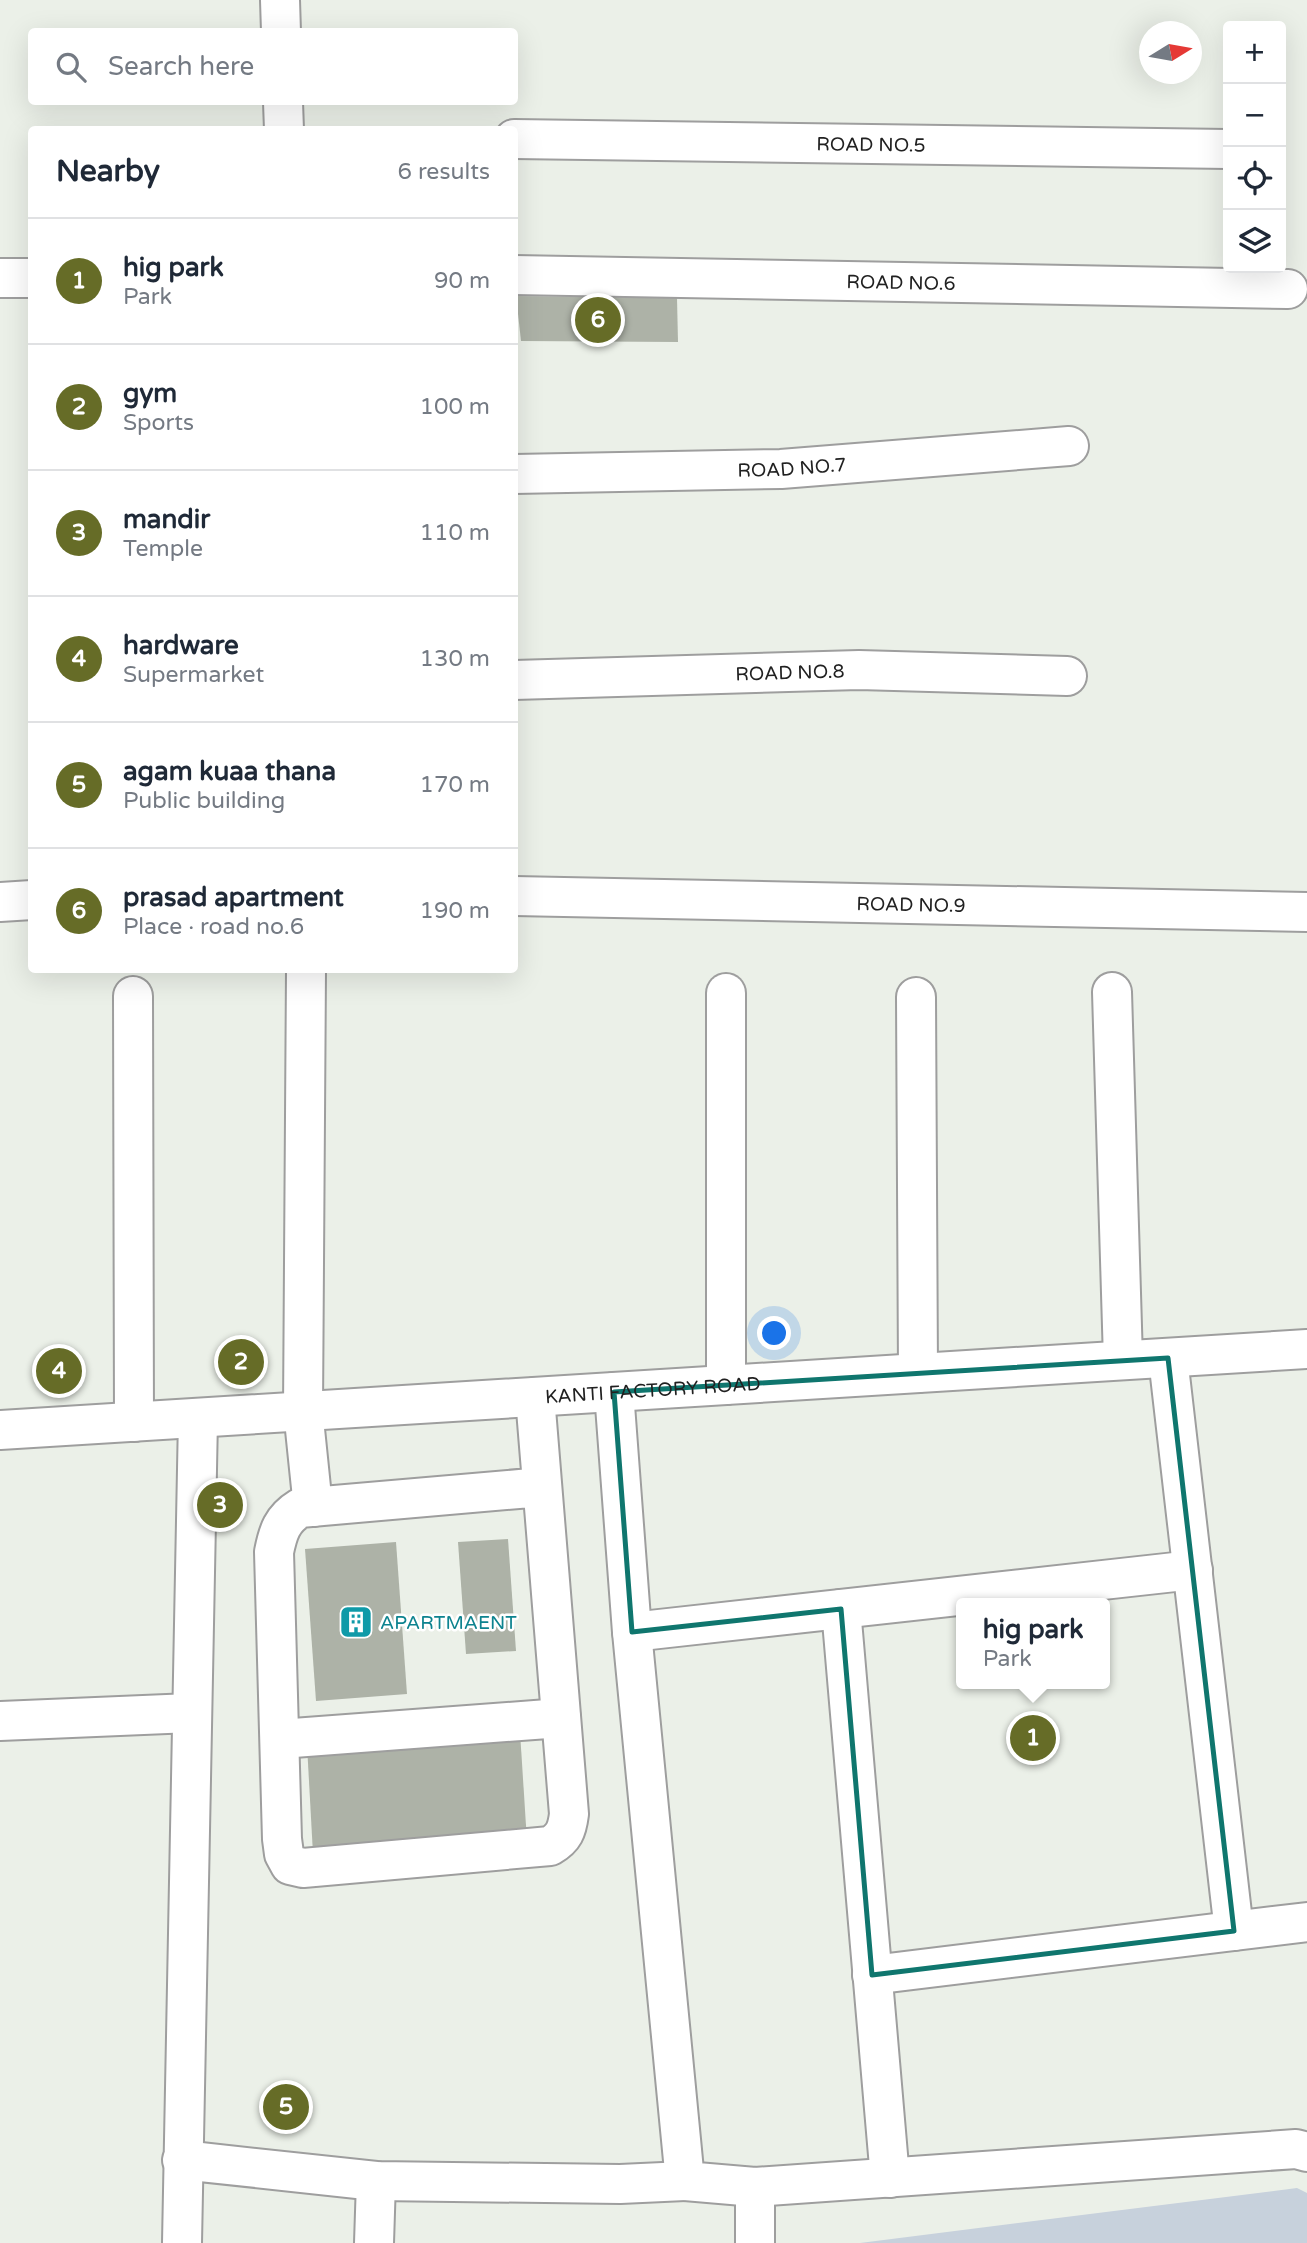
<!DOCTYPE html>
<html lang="en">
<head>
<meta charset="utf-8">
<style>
	body { margin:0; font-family:"Varela Round",sans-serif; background:#f6f6f7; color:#1f2937 }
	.controls { position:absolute; right:21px; top:21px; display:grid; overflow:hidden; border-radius:7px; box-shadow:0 7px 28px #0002 }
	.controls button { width:63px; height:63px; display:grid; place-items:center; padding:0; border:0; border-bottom:2px solid #e0e1e3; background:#fff; color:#1f2937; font:35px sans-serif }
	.compass { position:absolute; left:1139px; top:21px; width:63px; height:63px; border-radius:50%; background:#fff; box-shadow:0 7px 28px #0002; rotate:79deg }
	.you { position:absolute; left:775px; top:1334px; width:24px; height:24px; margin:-18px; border:5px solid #fff; border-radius:50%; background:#1a73e8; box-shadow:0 0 0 10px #1a73e833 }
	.badge { display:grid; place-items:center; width:46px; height:46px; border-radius:50%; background:#666c27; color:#fff; font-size:23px; font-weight:700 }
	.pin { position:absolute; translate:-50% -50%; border:4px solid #fff; box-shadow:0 2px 7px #0006 }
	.popup { position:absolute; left:956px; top:1598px; width:154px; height:91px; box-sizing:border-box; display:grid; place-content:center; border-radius:7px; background:#fff; filter:drop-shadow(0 2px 5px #0005); font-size:23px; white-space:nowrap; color:#747a83 }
	.popup b { font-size:26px; color:#1f2937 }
	.popup::after { content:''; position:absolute; left:50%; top:100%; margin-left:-14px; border:14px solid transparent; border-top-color:#fff }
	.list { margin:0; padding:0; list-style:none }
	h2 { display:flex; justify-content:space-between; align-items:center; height:91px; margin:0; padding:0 28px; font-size:30px }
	h2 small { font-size:23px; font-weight:400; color:#747a83 }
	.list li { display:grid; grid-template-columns:46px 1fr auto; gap:21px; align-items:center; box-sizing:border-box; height:126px; padding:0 28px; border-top:2px solid #e0e1e3 }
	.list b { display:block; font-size:26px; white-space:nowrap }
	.list p { margin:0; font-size:23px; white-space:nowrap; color:#747a83 }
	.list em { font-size:23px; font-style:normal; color:#747a83 }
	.icon { flex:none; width:38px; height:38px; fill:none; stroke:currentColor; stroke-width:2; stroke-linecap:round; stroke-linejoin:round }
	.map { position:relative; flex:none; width:1307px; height:2243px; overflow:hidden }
	.search { position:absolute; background:#fff; box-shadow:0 7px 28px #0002; left:28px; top:28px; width:490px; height:77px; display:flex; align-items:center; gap:18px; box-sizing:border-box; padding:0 24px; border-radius:7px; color:#747a83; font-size:26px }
	.panel { position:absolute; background:#fff; box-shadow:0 7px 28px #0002; left:28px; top:126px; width:490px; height:847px; border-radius:7px }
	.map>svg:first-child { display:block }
</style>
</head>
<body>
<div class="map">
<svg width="1307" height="2243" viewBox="0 0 1307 2243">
	<rect width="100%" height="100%" fill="#ebf0e8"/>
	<path fill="#c7d1dc" d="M1297,2188l10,5v50h-447z"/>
	<g fill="#adb2a7">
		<path d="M516,296l161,2 1,44 -157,-1z"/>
		<path d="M508,1539l8,112 -50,3 -8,-112z"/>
		<path d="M396,1542l11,152 -91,7 -11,-152z"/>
		<path d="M520,1732l7,109 -214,13 -6,-109z"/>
	</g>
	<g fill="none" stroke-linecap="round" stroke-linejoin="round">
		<defs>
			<g id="minor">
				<path d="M280,0l1,32"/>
				<path d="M283,102l1,28"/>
				<path id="s1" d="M514,139l714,10"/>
				<path id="s2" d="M514,275l774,14"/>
				<path d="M0,278h32"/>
				<path id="s3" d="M514,474l267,-5 288,-23"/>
				<path id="s4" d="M514,680l345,-10 208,6"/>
				<path id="s5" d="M514,896l793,16"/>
				<path d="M0,902l32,-2"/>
				<path d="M306,970l-3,440 10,97"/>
				<path d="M1112,992l11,368"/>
				<path d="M133,996l1,426"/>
				<path d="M916,997l2,376"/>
				<path d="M1168,1358l66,573"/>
				<path d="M726,1385v-392"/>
				<path d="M614,1392l18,240 53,549 70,6 541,-38 11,3"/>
				<path d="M535,1397l34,417c-2,16 -5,24 -19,32l-247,22 -13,-3 -6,-11 -2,-15 -8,-287c4,-20 8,-33 26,-44l242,-21"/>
				<path id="s6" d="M0,1430l1307,-81"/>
				<path d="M841,1609l49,569"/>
				<path d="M632,1632l561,-62"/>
				<path d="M0,1721l191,-8"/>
				<path d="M280,1739l281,-21"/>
				<path d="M872,1975l435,-53"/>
				<path d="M182,2160l194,21 244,3 65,-3"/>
				<path d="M182,2243l16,-825"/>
				<path d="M374,2243l2,-62"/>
				<path d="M755,2243v-56"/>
			</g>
		</defs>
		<use href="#minor" stroke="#9e9e9e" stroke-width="42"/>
		<use href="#minor" stroke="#fff" stroke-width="38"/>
	</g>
	<path fill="none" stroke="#0f766e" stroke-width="5" stroke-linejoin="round" d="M1168,1358l66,573 -362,44 -31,-366 -209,23 -18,-240z"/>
	<defs>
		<symbol id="building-square" viewBox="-11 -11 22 22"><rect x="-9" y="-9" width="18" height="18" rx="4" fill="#0f9aa8" stroke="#fff"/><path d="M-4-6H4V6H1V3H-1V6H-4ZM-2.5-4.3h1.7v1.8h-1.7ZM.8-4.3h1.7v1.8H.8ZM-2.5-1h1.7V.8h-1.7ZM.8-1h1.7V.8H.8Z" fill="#fff"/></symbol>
	</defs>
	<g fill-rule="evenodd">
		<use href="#building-square" x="337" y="1603" width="38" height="38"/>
	</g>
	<g text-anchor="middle" stroke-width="5" stroke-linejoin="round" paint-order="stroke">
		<g font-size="19" fill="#212121" stroke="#fff">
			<text dy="7" stroke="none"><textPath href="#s1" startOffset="357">ROAD NO.5</textPath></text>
			<text dy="7" stroke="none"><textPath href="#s2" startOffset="387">ROAD NO.6</textPath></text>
			<text dy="7" stroke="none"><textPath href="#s3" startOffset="278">ROAD NO.7</textPath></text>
			<text dy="7" stroke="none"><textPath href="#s4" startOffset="276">ROAD NO.8</textPath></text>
			<text dy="7" stroke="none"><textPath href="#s5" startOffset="397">ROAD NO.9</textPath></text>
			<text dy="7" stroke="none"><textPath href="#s6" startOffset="654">KANTI FACTORY ROAD</textPath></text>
		</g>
		<g font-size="19" fill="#0d838f" stroke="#fff" text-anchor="start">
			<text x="380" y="1629">APARTMAENT</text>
		</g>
	</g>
</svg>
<div class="controls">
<button>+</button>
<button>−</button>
<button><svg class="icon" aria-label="locate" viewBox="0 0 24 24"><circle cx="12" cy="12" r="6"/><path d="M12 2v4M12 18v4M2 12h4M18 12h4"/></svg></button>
<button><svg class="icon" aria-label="layers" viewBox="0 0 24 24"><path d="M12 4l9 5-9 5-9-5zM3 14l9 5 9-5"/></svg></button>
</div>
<svg class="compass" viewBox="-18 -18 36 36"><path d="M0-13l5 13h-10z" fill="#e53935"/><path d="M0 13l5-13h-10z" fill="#747a83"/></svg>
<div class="you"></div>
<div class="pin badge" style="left:1033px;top:1738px">1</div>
<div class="popup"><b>hig park</b>Park</div>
<div class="pin badge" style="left:241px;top:1362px">2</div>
<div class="pin badge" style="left:220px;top:1505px">3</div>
<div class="pin badge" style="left:59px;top:1371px">4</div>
<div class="pin badge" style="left:286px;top:2107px">5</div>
<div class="pin badge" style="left:598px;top:320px">6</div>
<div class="search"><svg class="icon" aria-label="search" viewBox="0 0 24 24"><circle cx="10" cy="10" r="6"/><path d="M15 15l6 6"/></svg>Search here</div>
<section class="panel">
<h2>Nearby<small>6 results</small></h2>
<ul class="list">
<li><span class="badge">1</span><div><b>hig park</b><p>Park</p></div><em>90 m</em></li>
<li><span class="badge">2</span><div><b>gym</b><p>Sports</p></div><em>100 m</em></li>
<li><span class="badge">3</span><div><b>mandir</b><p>Temple</p></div><em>110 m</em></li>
<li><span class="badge">4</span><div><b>hardware</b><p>Supermarket</p></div><em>130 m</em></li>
<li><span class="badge">5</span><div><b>agam kuaa thana</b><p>Public building</p></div><em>170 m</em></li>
<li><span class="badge">6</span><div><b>prasad apartment</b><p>Place · road no.6</p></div><em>190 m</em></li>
</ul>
</section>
</div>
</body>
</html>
